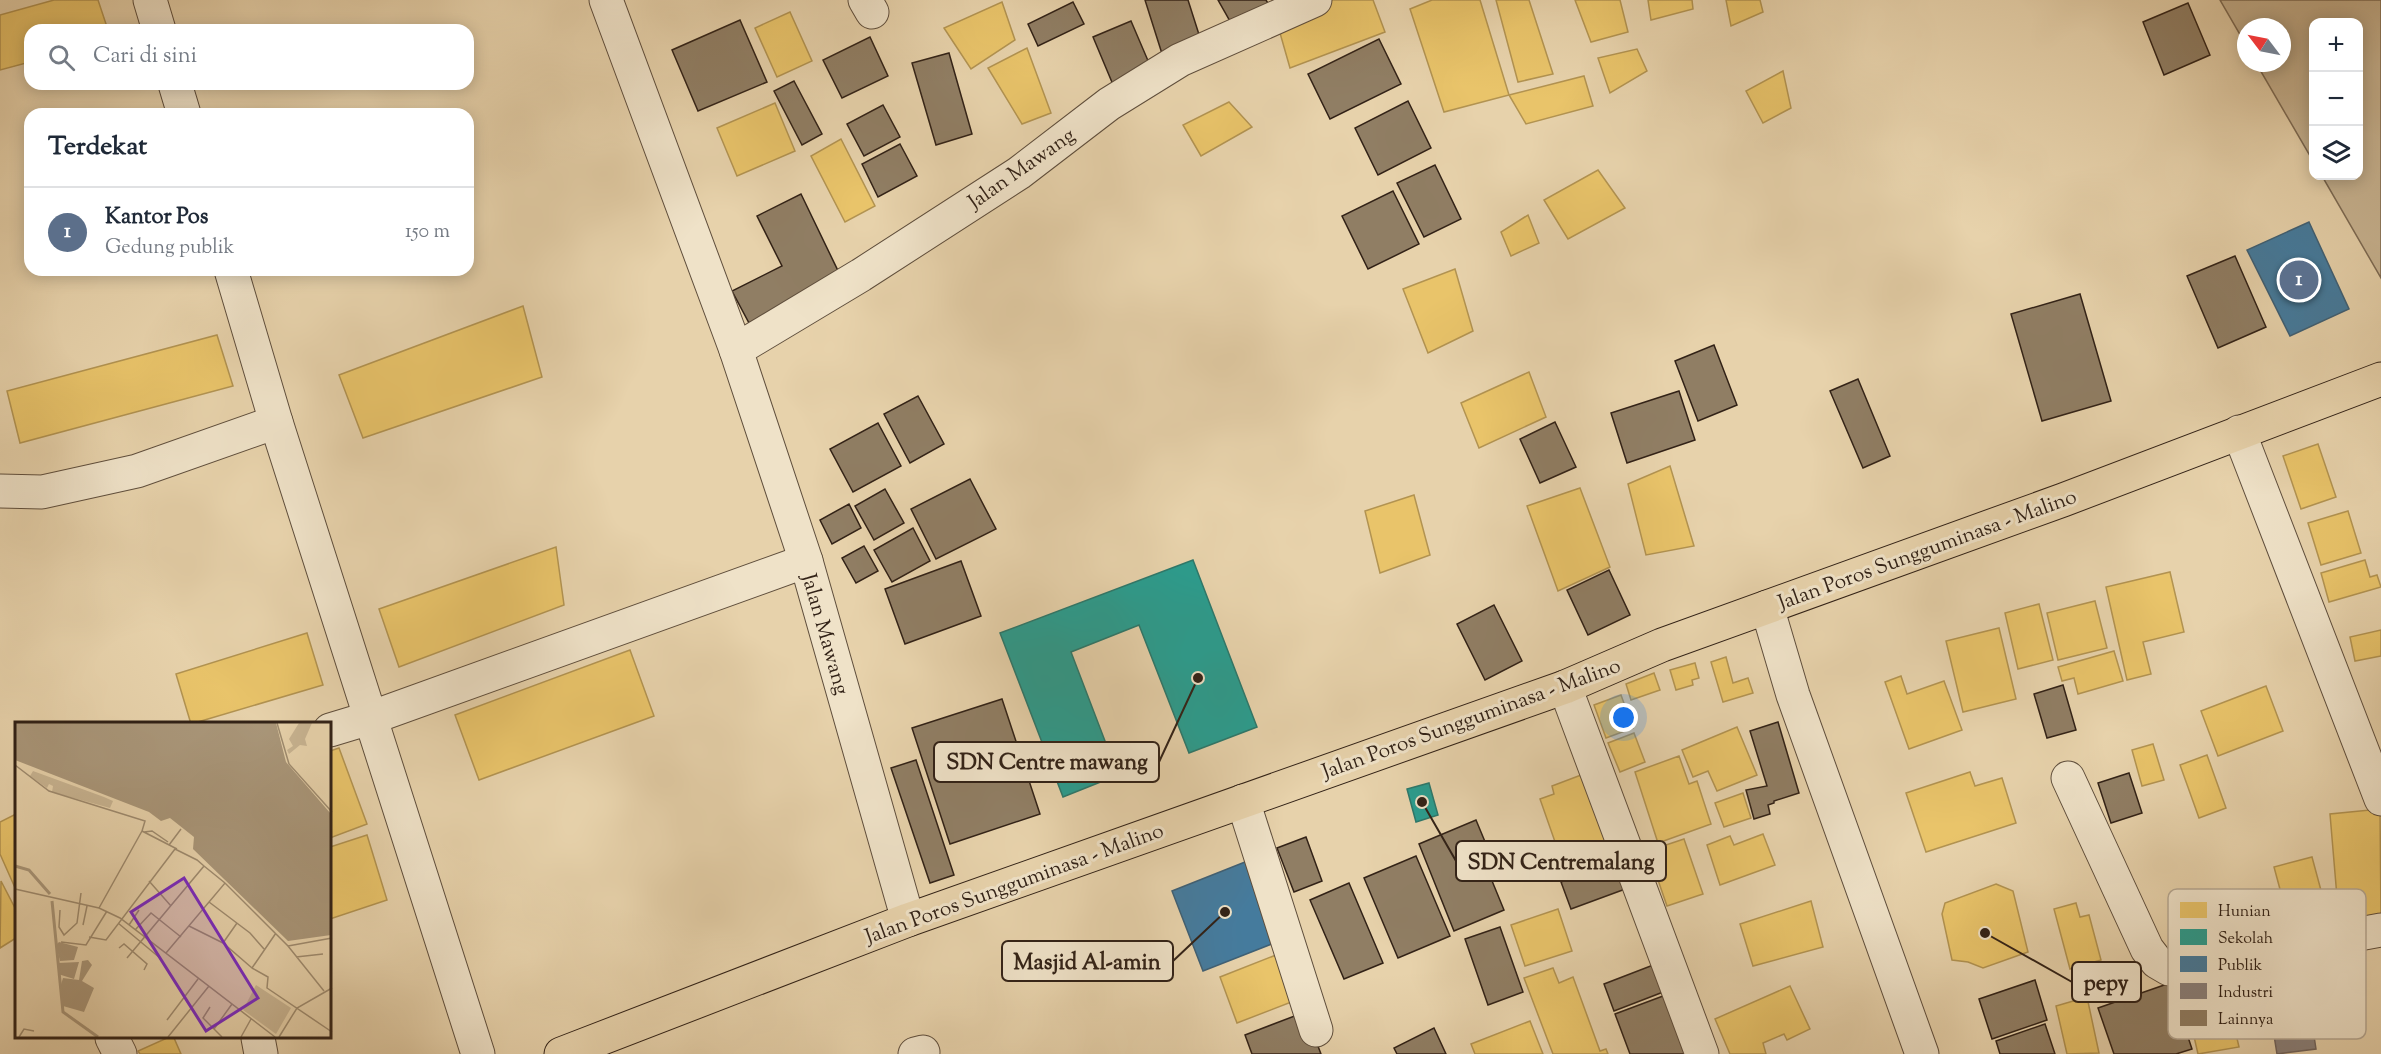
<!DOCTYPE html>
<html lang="id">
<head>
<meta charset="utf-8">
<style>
	body { margin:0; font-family:"Sorts Mill Goudy",serif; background:#f2f2f3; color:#1f2937 }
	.controls { position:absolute; right:18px; top:18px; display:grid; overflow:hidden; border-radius:12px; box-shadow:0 3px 15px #0003 }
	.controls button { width:54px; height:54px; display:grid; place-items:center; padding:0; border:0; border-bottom:2px solid #e0e1e3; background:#fff; color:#1f2937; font:30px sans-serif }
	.compass { position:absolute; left:2237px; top:18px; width:54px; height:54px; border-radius:50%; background:#fff; box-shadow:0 3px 15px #0003; rotate:302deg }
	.you { position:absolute; left:1624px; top:718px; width:21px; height:21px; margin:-15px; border:4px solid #fff; border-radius:50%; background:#1a73e8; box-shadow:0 0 0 9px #1a73e833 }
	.badge { display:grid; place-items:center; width:39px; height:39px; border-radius:50%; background:#d93025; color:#fff; font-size:20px; font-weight:700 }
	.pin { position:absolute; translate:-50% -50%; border:3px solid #fff; box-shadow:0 2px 6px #0006 }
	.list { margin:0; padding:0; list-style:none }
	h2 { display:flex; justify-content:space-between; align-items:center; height:78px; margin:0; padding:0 24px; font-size:26px }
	h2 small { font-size:20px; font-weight:400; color:#747a83 }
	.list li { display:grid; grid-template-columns:39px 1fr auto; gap:18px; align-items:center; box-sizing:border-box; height:90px; padding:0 24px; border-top:2px solid #e0e1e3 }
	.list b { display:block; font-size:22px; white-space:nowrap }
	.list p { margin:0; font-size:20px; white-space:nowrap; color:#747a83 }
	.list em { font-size:20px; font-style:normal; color:#747a83 }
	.icon { flex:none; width:33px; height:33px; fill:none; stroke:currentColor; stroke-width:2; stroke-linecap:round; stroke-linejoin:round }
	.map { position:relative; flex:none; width:2381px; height:1054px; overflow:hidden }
	.search { position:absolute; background:#fff; box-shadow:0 3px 15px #0003; left:24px; top:24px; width:450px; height:66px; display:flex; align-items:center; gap:15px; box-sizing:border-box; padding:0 21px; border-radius:18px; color:#747a83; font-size:22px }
	.panel { position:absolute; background:#fff; box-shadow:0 3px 15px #0003; left:24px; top:108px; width:450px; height:168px; border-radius:18px }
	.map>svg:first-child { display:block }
</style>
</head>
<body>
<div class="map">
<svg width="2381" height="1054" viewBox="0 0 2381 1054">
	<rect width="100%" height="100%" fill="#e7d2ab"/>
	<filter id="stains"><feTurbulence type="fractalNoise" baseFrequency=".00333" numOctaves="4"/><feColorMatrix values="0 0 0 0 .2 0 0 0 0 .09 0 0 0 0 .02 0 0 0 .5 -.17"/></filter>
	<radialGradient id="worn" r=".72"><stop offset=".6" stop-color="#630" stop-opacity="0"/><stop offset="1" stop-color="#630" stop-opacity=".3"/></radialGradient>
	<path fill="#c8b492" stroke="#7d6b54" stroke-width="1.5" d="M2220,0h161v278l-59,-102h36v-154h-44l-1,139 -57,-98h26v-36h-36v18z"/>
	<g fill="#e9c46a" stroke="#b29351" stroke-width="1.5">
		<path d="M54,0h44l10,30h-78v32l-30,8v-55z"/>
		<path d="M1326,0h47l12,32 -95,36 -14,-49z"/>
		<path d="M1432,0h48l29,95 -65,17 -34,-103z"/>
		<path d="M1496,0h33l24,74 -35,8z"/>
		<path d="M1575,0h45l8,32 -37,10z"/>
		<path d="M1648,0h44l1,9 -42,11z"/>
		<path d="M1726,0h34l3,12 -32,14z"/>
		<path d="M1002,2l13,38 -44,29 -27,-41z"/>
		<path d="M790,12l22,49 -35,16 -22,-49z"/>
		<path d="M1027,48l24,65 -29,11 -34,-56z"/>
		<path d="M1637,49l10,22 -37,22 -12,-35z"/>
		<path d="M1783,71l8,37 -28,15 -17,-32z"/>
		<path d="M1584,76l9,30 -67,18 -17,-29z"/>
		<path d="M1229,102l23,25 -51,29 -18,-31z"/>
		<path d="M775,103l20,48 -58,25 -20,-48z"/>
		<path d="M841,139l34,67 -30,16 -34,-66z"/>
		<path d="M1598,170l27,38 -57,31 -24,-39z"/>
		<path d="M1528,215l11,28 -28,13 -10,-24z"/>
		<path d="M1455,269l18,62 -45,22 -25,-64z"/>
		<path d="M523,306l19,71 -179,61 -24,-63z"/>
		<path d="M217,335l16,51 -213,57 -13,-52z"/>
		<path d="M1529,372l17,45 -67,31 -18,-45z"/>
		<path d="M2318,444l18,53 -35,12 -18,-53z"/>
		<path d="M1670,466l24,80 -48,9 -18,-71z"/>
		<path d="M1580,488l30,79 -52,24 -31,-85z"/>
		<path d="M1414,495l16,60 -50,18 -15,-62z"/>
		<path d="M2348,511l13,42 -40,12 -13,-42z"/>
		<path d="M556,547l8,58 -165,62 -20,-58z"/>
		<path d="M2365,560l5,17 7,-2 4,12 -52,15 -8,-29z"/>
		<path d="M2170,572l14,60 -41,10 8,32 -24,6 -21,-93z"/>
		<path d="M2095,601l12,47 -49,12 -11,-47z"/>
		<path d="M2039,604l14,56 -35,9 -13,-56z"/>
		<path d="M1999,628l17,71 -53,13 -17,-71z"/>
		<path d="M2381,630v26l-26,5 -5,-24z"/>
		<path d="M307,633l16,52 -132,39 -15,-50z"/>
		<path d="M630,650l24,66 -175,64 -24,-65z"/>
		<path d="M2114,651l9,30 -45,13 -4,-16 -12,3 -4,-14z"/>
		<path d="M1726,657l7,26 15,-5 5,15 -30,9 -12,-40z"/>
		<path d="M1695,663l4,15 -7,2 1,5 -17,5 -6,-20z"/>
		<path d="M1654,673l6,17 -29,10 -5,-16z"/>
		<path d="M1901,676l6,18 37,-13 18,49 -53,19 -24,-67z"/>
		<path d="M2266,686l17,45 -65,25 -17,-45z"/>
		<path d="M1621,695l12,33 -27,10 -12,-33z"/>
		<path d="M1737,727l20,48 -40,16 -9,-20 -15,6 -11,-27z"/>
		<path d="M1634,733l11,29 -25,10 -12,-29z"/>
		<path d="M2153,744l11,36 -22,6 -10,-36z"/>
		<path d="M339,748l28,76 -37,14v-87z"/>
		<path d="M2207,755l19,53 -27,10 -19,-53z"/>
		<path d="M1679,756l10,28 8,-3 14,43 -53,19 -23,-71z"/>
		<path d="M1589,772l29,85 -51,19 -27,-77 14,-5 -2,-8z"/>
		<path d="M1970,772l5,14 27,-8 14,45 -90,29 -20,-59z"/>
		<path d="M1743,793l8,25 -27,9 -9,-24z"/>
		<path d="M2380,809l1,111 -21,2 -1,-15 -21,2 -8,-95z"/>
		<path d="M16,814v76l-16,-36v-32z"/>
		<path d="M1763,834l12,31 -55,20 -13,-40 23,-9 4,9z"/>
		<path d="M367,835l20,65 -57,19v-72z"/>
		<path d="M1684,839l19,55 -36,12 -19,-55z"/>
		<path d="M2312,857l14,52 -38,10 -14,-52z"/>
		<path d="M1,881l15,29v28l-16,10z"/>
		<path d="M1996,884l17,7 15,61 -45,16 -15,-6 -16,-2 -10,-46 3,-11z"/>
		<path d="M1811,901l12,46 -70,19 -13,-42z"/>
		<path d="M2076,903l4,14 9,-2 12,45 -31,9 -16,-60z"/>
		<path d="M1558,909l14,42 -47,15 -14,-41z"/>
		<path d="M1281,953l18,46 -62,24 -17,-46z"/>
		<path d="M2201,965l4,18 18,-4 16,68 -41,7 -19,-83z"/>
		<path d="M1553,968l6,15 14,-6 27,74 6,-2 2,5h-55l-29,-76z"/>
		<path d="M1790,986l20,43 -23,11 -3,-6 -21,9 3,11h-36l-15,-35z"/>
		<path d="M2087,997l12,56 -32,1 -11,-48z"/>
		<path d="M1530,1021l13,33h-68l-4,-10z"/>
		<path d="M167,1038h7l7,16h-41l-2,-3z"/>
	</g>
	<g fill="#2a9d8f" stroke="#2c786b" stroke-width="1.5">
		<path d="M1193,560l64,167 -68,26 -50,-128 -68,27 47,123 -55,22 -63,-164z"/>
		<path d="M1429,783l9,32 -22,7 -9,-33z"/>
	</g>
	<g fill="#457b9d" stroke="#3f6075" stroke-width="1.5">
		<path d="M2309,222l40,87 -59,27 -43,-86z"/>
		<path d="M1250,860l32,80 -79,31 -31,-80z"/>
	</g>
	<path fill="#8a817c" stroke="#70645e" stroke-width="1.5" d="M2312,1023l4,26 -39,5 -4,-25z"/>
	<g fill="#907e64" stroke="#322217" stroke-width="1.5">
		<path d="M1145,0h43l15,47 -39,13z"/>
		<path d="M1218,0h48l6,10 -37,20z"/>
		<path d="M1073,2l11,22 -46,22 -10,-22z"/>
		<path d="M2188,3l22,52 -46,20 -21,-53z"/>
		<path d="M740,20l27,62 -69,29 -26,-61z"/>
		<path d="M1131,21l21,49 -38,17 -21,-50z"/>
		<path d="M870,37l18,39 -46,22 -19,-38z"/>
		<path d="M1379,39l22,45 -71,35 -22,-45z"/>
		<path d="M949,53l23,81 -36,11 -24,-82z"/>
		<path d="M794,81l28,53 -20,11 -28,-54z"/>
		<path d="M1408,101l23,47 -53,27 -23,-47z"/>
		<path d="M883,105l17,32 -36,19 -17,-32z"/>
		<path d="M900,144l17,32 -39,21 -16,-33z"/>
		<path d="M1435,165l26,54 -37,18 -27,-54z"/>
		<path d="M1393,191l26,53 -51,25 -26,-53z"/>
		<path d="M801,194l40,83 -92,46 -17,-32 50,-25 -25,-50z"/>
		<path d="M2235,256l31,71 -48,21 -31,-72z"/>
		<path d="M2080,294l31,107 -69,20 -31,-107z"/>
		<path d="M1714,345l23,60 -39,16 -23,-60z"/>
		<path d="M1858,379l32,77 -27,12 -33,-77z"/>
		<path d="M1679,391l16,49 -68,23 -16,-50z"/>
		<path d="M918,396l26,48 -34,19 -26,-49z"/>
		<path d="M1555,422l21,45 -36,16 -20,-44z"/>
		<path d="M878,423l23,43 -48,26 -23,-43z"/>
		<path d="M970,479l26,50 -60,30 -25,-50z"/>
		<path d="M885,489l19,34 -30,17 -19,-34z"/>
		<path d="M849,504l12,24 -29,16 -12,-24z"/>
		<path d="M913,528l17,33 -38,21 -18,-32z"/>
		<path d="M864,546l14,25 -22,12 -14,-25z"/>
		<path d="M961,561l20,55 -76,28 -20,-55z"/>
		<path d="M1609,570l21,45 -42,20 -21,-45z"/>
		<path d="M1494,605l28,56 -37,19 -28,-56z"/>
		<path d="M2063,685l13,45 -29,8 -13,-44z"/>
		<path d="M1002,699l38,115 -90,30 -38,-116z"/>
		<path d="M1778,722l21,71 -25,8v2l-6,2 2,9 -16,5 -8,-29 21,-4 -17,-55z"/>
		<path d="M916,760l38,115 -24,8 -39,-115z"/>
		<path d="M2129,773l13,40 -31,10 -13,-40z"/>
		<path d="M1476,820l22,53 -8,3 14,34 -50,21 -35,-87z"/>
		<path d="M1306,837l16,44 -28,11 -17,-44z"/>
		<path d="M1416,856l34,80 -52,22 -34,-80z"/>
		<path d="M1618,861l10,27 -57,21 -10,-27z"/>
		<path d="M1349,883l34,80 -39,16 -34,-79z"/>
		<path d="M1500,927l23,65 -35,13 -23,-66z"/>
		<path d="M1661,962l10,27 -57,22 -10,-27z"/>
		<path d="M2035,980l12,40 -55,19 -13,-40z"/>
		<path d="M2170,983l22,66 -16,5h-62l-16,-46z"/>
		<path d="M1671,993l23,61h-64l-15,-40z"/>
		<path d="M1305,1012l16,42h-69l-7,-19z"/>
		<path d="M2045,1024l10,30h-55l-4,-13z"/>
		<path d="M1434,1028l12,26h-49l-3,-6z"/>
	</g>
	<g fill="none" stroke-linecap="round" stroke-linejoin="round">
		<defs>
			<g id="minor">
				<path d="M150,0l9,30"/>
				<path d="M606,0l130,350 70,211 102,359"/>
				<path d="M865,0l7,12"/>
				<path d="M175,84l9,30"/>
				<path d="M231,270l45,152 202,632"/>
				<path d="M736,350l125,-75 158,-102 90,-69 71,-44 135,-60"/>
				<path d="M2239,432l142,367"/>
				<path d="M0,491l42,1 95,-21 139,-49"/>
				<path d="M1767,607l26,88 129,359"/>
				<path d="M1565,687l137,367"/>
				<path d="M330,730l43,-13 433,-156"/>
				<path d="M2068,778l79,171 10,13 12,7 212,-39"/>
				<path d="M1243,801l73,229"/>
				<path d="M112,1038l8,16"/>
				<path d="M258,1038l3,16"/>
				<path d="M915,1054l8,-2"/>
			</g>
			<path id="major" d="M561,1054l347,-134 657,-233 97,-42 401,-145 318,-121"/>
		</defs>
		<use href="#minor" stroke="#5f4e3c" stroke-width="35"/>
		<use href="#major" stroke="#322217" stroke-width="35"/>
		<use href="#minor" stroke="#efe2c8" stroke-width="33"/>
		<use href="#major" stroke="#e7d2ab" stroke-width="33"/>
	</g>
	<g text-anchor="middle" stroke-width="6" stroke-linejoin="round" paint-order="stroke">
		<g font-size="21" fill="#322217" stroke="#efe2c8">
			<text transform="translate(1021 168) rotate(-35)" y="7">Jalan Mawang</text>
			<text transform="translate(1927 549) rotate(-20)" y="7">Jalan Poros Sungguminasa - Malino</text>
			<text transform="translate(826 634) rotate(74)" y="7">Jalan Mawang</text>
			<text transform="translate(1471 718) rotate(-20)" y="7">Jalan Poros Sungguminasa - Malino</text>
			<text transform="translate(1014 883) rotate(-20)" y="7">Jalan Poros Sungguminasa - Malino</text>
		</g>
	</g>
	<g transform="translate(15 722)">
		<rect width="316" height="316" fill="#e7d2ab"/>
		<path d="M284,1h13l-7,16 2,7 -7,-1 -11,9 -2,-4 6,-4 -4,-7zM18,49l71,26 9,4 -3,7 -58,-16 1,-6 -4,-2 -2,4 -17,-12zM241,263l35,23 -15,26 -33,-24z" fill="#c8b492"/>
		<path d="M0,1h261l10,39 45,52v121l-43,6 -95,-92 1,-12 -24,-19 -9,3 -12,-9 -134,-52zM44,220l19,5 -4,13 -14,1 -4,-16zM73,238l4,5 -10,16 12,7 -10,24 -21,-6 -3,-18 3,-10 16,2 3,-19zM64,240l-5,17 -16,-5v-11z" fill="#a99679"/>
		<path fill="none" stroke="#a99679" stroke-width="3" d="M0,144l14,4 21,24M37,179l11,111 35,25"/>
		<path fill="none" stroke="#9f8c70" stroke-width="1.5" d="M262,1l12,41 43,48M0,43l34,26 96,30 -3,10 35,18M129,110l8,-1 16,11M154,123l12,-16M189,144l21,17M134,159l22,25M0,167l84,19 21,10 155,119M194,180l41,31 14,16M84,186l43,-77M45,188l-1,17 5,8 13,-12 4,-30M103,201l42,35M68,203l4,-19M114,203l10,-15M174,204l34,17 29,25 24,-35M120,208l16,-17 30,24M74,215l17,3 69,-91 22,11 7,6 -77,92M46,220l25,3 21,-34M208,221l14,-20M273,224l44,-8M104,226l5,-4 23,20 -3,6M151,231l59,-70 63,63 36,45M281,235l27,-3M237,246l16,9 -1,11 65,44M195,285l-7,11 11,11M152,298l31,-41M4,315l5,-8 10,2M153,315l41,-51M207,315l-8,-8 18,-25M226,315l10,-18M264,315l18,-29 35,-20"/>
		<path fill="#7b2cbf" fill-opacity="0.15" stroke="#7b2cbf" stroke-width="3" d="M169,156l74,120 -52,33 -75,-119z"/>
		<rect width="316" height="316" fill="none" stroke="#322217" stroke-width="3"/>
	</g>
	<rect x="2168" y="889" width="198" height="150" rx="9" fill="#efe2c8" stroke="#b6a893" stroke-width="1.5"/>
	<rect x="2180" y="902" width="27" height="16" fill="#e9c46a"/>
	<rect x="2180" y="929" width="27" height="16" fill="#2a9d8f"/>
	<rect x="2180" y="956" width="27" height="16" fill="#457b9d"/>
	<rect x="2180" y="983" width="27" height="16" fill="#8a817c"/>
	<rect x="2180" y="1010" width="27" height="16" fill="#907e64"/>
	<g font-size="16" fill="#322217">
		<text x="2218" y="916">Hunian</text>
		<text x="2218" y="943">Sekolah</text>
		<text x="2218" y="970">Publik</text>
		<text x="2218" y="997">Industri</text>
		<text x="2218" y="1024">Lainnya</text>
	</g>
	<path fill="none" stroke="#322217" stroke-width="2" d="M1198 678L1159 762M1422 802L1456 861M1225 912L1173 961M1985 933L2072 982"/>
	<g fill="#322217" stroke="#efe2c8" stroke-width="2">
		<circle cx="1198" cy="678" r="6"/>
		<circle cx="1422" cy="802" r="6"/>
		<circle cx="1225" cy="912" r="6"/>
		<circle cx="1985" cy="933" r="6"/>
	</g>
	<g fill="#efe2c8" stroke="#322217" stroke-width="2">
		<rect x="934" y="742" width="225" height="40" rx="6"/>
		<rect x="1456" y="841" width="210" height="40" rx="6"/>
		<rect x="1002" y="941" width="171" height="40" rx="6"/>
		<rect x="2072" y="962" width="69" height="40" rx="6"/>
	</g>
	<g font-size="22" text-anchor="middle" font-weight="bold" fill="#322217">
		<text x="1047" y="769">SDN Centre mawang</text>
		<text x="1561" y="869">SDN Centremalang</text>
		<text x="1087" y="969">Masjid Al-amin</text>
		<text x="2106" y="990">pepy</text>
	</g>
	<rect width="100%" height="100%" filter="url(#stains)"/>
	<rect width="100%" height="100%" fill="url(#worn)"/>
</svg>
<div class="controls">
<button>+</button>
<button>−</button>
<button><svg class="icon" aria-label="layers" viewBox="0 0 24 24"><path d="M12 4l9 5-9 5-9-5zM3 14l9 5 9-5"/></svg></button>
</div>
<svg class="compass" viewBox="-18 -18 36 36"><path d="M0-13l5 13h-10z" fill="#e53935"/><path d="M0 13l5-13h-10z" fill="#747a83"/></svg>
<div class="you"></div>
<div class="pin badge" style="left:2299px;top:280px;background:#5c6f8a">1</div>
<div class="search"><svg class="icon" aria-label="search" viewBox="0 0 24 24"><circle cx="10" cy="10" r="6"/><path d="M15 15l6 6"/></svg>Cari di sini</div>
<section class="panel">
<h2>Terdekat<small></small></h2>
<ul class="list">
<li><span class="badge" style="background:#5c6f8a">1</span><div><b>Kantor Pos</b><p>Gedung publik</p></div><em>150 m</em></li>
</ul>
</section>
</div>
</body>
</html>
